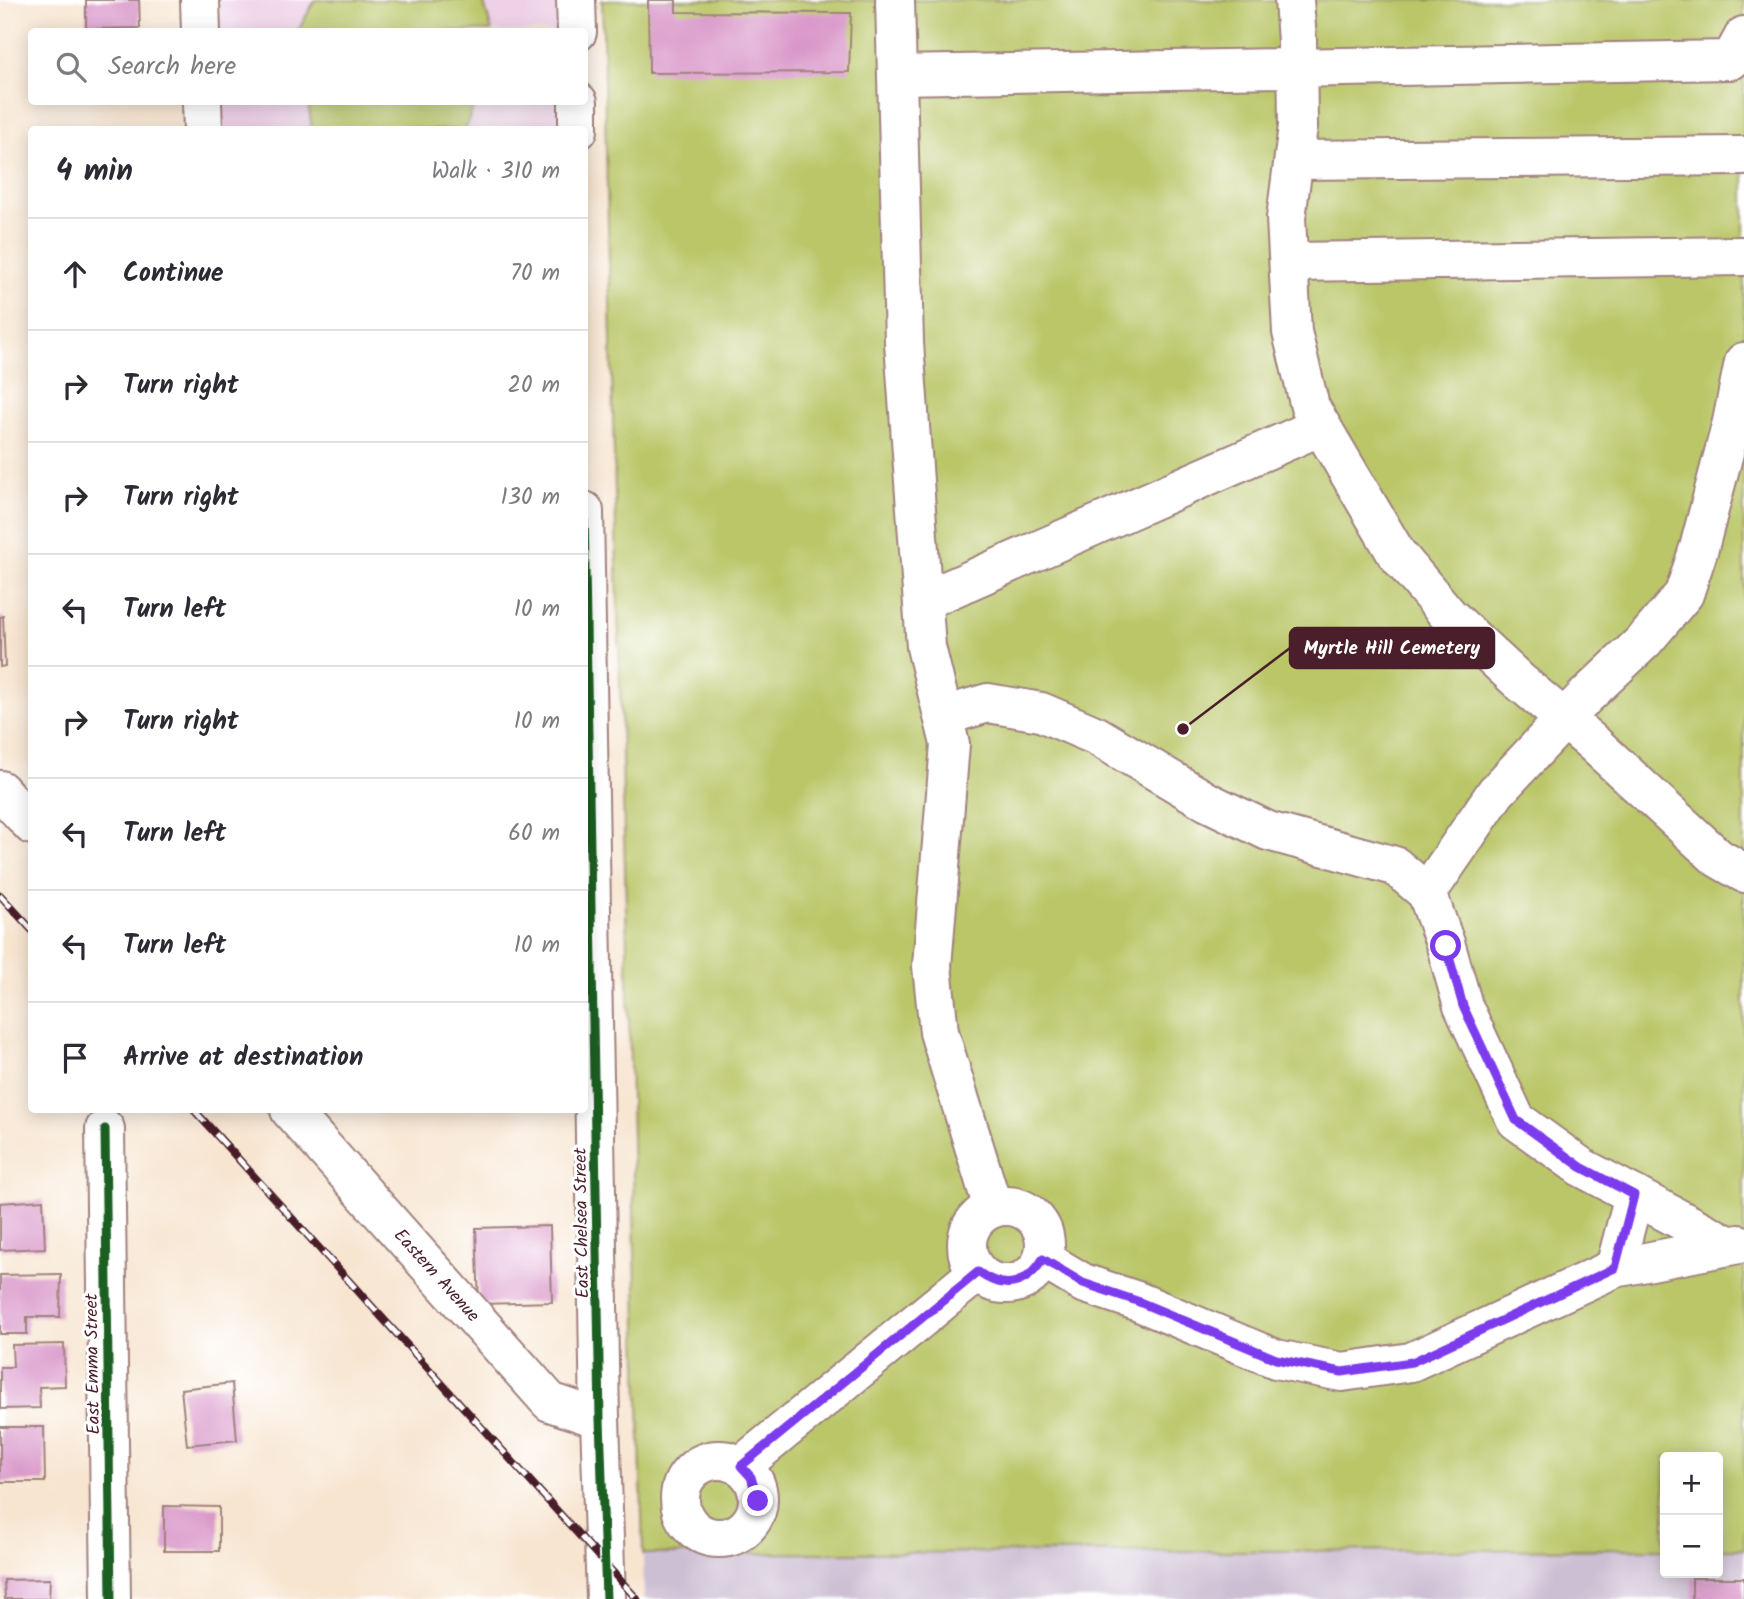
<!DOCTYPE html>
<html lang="en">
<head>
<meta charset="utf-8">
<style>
	body { margin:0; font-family:Kalam,sans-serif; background:#f2f2f3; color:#2b2b33 }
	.controls { position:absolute; right:21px; bottom:21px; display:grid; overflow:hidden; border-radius:7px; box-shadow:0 4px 18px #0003 }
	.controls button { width:63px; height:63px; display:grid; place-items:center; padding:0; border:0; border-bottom:2px solid #e1e1e2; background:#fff; color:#2b2b33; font:35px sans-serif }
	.stop { position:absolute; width:21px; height:21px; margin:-16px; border:5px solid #7c3aed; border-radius:50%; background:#fff }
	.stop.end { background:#7c3aed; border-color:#fff; box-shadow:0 2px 7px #0008 }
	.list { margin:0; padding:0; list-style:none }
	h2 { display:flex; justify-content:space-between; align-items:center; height:91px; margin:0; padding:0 28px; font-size:30px }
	h2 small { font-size:23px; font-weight:400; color:#7c7c81 }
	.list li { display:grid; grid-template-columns:46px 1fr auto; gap:21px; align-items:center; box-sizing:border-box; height:112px; padding:0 28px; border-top:2px solid #e1e1e2 }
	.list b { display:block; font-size:26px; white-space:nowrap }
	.list em { font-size:23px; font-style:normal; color:#7c7c81 }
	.icon { flex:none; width:38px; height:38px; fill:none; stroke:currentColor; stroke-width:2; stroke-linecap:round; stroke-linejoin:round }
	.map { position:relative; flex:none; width:1744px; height:1599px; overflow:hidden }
	.search { position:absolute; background:#fff; box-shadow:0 4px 18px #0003; left:28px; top:28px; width:560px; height:77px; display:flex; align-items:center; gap:18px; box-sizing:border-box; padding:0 24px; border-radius:7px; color:#7c7c81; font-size:26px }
	.panel { position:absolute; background:#fff; box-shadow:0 4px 18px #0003; left:28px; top:126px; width:560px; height:987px; border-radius:7px }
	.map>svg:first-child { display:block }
</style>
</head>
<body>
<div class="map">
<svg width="1744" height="1599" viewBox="0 0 1744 1599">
	<rect width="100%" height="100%" fill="#fff"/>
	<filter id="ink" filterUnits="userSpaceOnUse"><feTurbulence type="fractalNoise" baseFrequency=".0143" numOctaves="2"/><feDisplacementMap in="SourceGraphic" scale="14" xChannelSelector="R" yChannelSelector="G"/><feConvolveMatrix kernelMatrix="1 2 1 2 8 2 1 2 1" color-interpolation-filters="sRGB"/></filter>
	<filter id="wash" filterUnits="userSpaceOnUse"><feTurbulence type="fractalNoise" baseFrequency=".00686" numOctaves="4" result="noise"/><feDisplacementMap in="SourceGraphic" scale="28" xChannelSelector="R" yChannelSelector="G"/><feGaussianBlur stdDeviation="1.57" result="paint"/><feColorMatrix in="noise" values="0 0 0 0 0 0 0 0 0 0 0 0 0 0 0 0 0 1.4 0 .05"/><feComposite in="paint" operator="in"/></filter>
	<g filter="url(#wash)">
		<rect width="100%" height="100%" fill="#f7e5d0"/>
		<g fill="#eed0e7">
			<path d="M219,0h96l-17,32 -79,-1z"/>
			<path d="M483,0h74l1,31h-66z"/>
			<path d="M221,102h87l4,27h-91z"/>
			<path d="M475,102h84v27l-94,1z"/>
		</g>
		<path fill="#ccbed3" d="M1665,1549v24h53v-24h26v50h-1100l-1,-45z"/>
		<g fill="#bac668" stroke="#82724a" stroke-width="2">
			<path d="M315,0h168l9,31h-194z"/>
			<path d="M602,0h1142v1549h-26v-92h-53v92l-1022,5z"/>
			<path d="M308,102h167l-10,28 -153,-1z"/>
		</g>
		<g id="blocks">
			<g fill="#d996c9">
				<path d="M86,0h53l1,28 -54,1z"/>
				<path d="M648,0h28v12l175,1 -2,59 -200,1z"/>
				<path d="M3,616l2,50 -5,1v-50z"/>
				<path d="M43,1200l2,48 -45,2v-47z"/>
				<path d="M550,1226l2,76 -73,2 -3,-76z"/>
				<path d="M61,1274l-1,43h-33v17h-27v-59z"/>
				<path d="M64,1344l1,42 -26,1 1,21 -40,1v-42h13l-1,-22z"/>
				<path d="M232,1383l5,57 -50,5 -6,-56z"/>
				<path d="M0,1427h44l1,55h-45z"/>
				<path d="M164,1506l55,1v44h-55z"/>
				<rect x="1692" y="1578" width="52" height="21"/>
				<path d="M50,1579l-1,20h-44l-1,-19z"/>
			</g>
		</g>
	</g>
	<g filter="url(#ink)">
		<use href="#blocks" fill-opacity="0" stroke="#a0827e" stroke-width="2"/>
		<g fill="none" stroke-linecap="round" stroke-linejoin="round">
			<defs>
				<g id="minor">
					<path d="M200,0l1,32"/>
					<path d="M576,0l1,32"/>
					<path d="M895,0l9,343 22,304 24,97 -18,222 7,66 54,176"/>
					<path d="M1294,0l3,41 1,85 -12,92 6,114 18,75 86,146 53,63 70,65 74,62 125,115 26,15"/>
					<path d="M897,75l834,-15 13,-24"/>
					<path d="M202,102l1,28"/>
					<path d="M578,102v28"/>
					<path d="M1294,160l450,-4"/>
					<path d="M1289,262l455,-6"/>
					<path d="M584,511l16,908 6,180"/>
					<path d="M923,601l398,-175"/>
					<path d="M943,716l45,-13 53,9 56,24 111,66 60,29 127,35 32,27 19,53 17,60 53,114 65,47 147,78"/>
					<path d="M0,790l32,35"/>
					<path d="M1427,893l69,-101 89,-95 60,-57 39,-46 15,-46 33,-126 12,-60"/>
					<path d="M290,1110l260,292 50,17"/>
					<path d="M105,1129l6,470"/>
					<circle cx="1006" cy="1245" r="39"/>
					<path d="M1043,1259l40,24 54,18 139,58 66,13 69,-10 204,-94 124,-24"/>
					<path d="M1615,1268l19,-73"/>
					<circle cx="719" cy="1499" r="39"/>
					<path d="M741,1466l237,-194"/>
				</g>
			</defs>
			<use href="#minor" stroke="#a0827e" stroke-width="42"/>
			<use href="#minor" stroke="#fff" stroke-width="38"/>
			<defs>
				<g id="rail">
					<path d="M0,895l32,35"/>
					<path d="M194,1110l443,489"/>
				</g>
			</defs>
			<use href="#rail" stroke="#4a1f2b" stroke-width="8"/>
			<use href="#rail" stroke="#fff" stroke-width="5" stroke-dasharray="16" stroke-linecap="butt"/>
			<defs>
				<g id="cycleway">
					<path d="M584,511l16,908 6,180"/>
					<path d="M105,1129l6,470"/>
				</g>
			</defs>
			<use href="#cycleway" stroke="#fff" stroke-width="13"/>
			<use href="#cycleway" stroke="#1b5e20" stroke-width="9"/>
		</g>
	</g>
	<g fill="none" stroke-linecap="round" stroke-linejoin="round" filter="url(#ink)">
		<path stroke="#7c3aed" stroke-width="9" d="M758,1501l-7,-24 -10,-11 237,-194c26,19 48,14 65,-13l40,24 54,18 139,58 66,13 70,-10 203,-94 19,-73 -53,-28 -65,-47 -53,-114 -17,-60"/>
	</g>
	<g text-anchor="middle" stroke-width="6" stroke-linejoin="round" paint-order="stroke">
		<g font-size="18" fill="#4a1f2b" stroke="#fff">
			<text transform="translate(581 1223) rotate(-91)" y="6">East Chelsea Street</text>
			<text transform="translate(437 1275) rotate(48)" y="6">Eastern Avenue</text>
			<text transform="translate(92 1364) rotate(-91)" y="6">East Emma Street</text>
		</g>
	</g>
	<path fill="none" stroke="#4a1f2b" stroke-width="2.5" d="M1183 729L1290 648"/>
	<circle fill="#4a1f2b" stroke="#fff" stroke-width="2.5" cx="1183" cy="729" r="7"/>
	<rect fill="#4a1f2b" stroke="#4a1f2b" stroke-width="2.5" x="1290" y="628" width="204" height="40" rx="7"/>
	<g font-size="19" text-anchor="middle" font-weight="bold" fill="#fff">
		<text x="1392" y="654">Myrtle Hill Cemetery</text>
	</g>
</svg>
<div class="controls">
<button>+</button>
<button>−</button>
</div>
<div class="stop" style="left:1446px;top:946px"></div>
<div class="stop end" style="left:758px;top:1501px"></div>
<div class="search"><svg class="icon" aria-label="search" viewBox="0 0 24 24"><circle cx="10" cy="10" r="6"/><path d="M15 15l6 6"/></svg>Search here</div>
<section class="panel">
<h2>4 min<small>Walk · 310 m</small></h2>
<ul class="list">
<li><svg class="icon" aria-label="ahead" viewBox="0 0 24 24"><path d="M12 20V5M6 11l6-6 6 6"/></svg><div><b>Continue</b></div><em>70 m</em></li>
<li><svg class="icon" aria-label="right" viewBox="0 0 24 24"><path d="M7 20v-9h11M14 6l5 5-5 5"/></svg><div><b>Turn right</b></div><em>20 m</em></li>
<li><svg class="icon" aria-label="right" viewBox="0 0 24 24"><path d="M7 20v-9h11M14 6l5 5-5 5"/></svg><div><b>Turn right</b></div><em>130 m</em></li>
<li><svg class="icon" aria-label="left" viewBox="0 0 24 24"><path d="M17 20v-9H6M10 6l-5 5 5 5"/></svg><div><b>Turn left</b></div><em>10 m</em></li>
<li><svg class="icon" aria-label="right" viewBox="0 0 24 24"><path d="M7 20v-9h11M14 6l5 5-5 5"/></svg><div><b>Turn right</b></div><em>10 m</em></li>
<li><svg class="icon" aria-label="left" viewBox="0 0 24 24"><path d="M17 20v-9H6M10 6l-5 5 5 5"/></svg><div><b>Turn left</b></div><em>60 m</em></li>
<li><svg class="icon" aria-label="left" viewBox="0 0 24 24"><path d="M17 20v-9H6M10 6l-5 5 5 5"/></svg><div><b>Turn left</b></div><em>10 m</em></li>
<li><svg class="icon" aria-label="arrive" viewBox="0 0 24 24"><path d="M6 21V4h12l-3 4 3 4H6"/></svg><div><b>Arrive at destination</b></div></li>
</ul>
</section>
</div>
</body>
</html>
